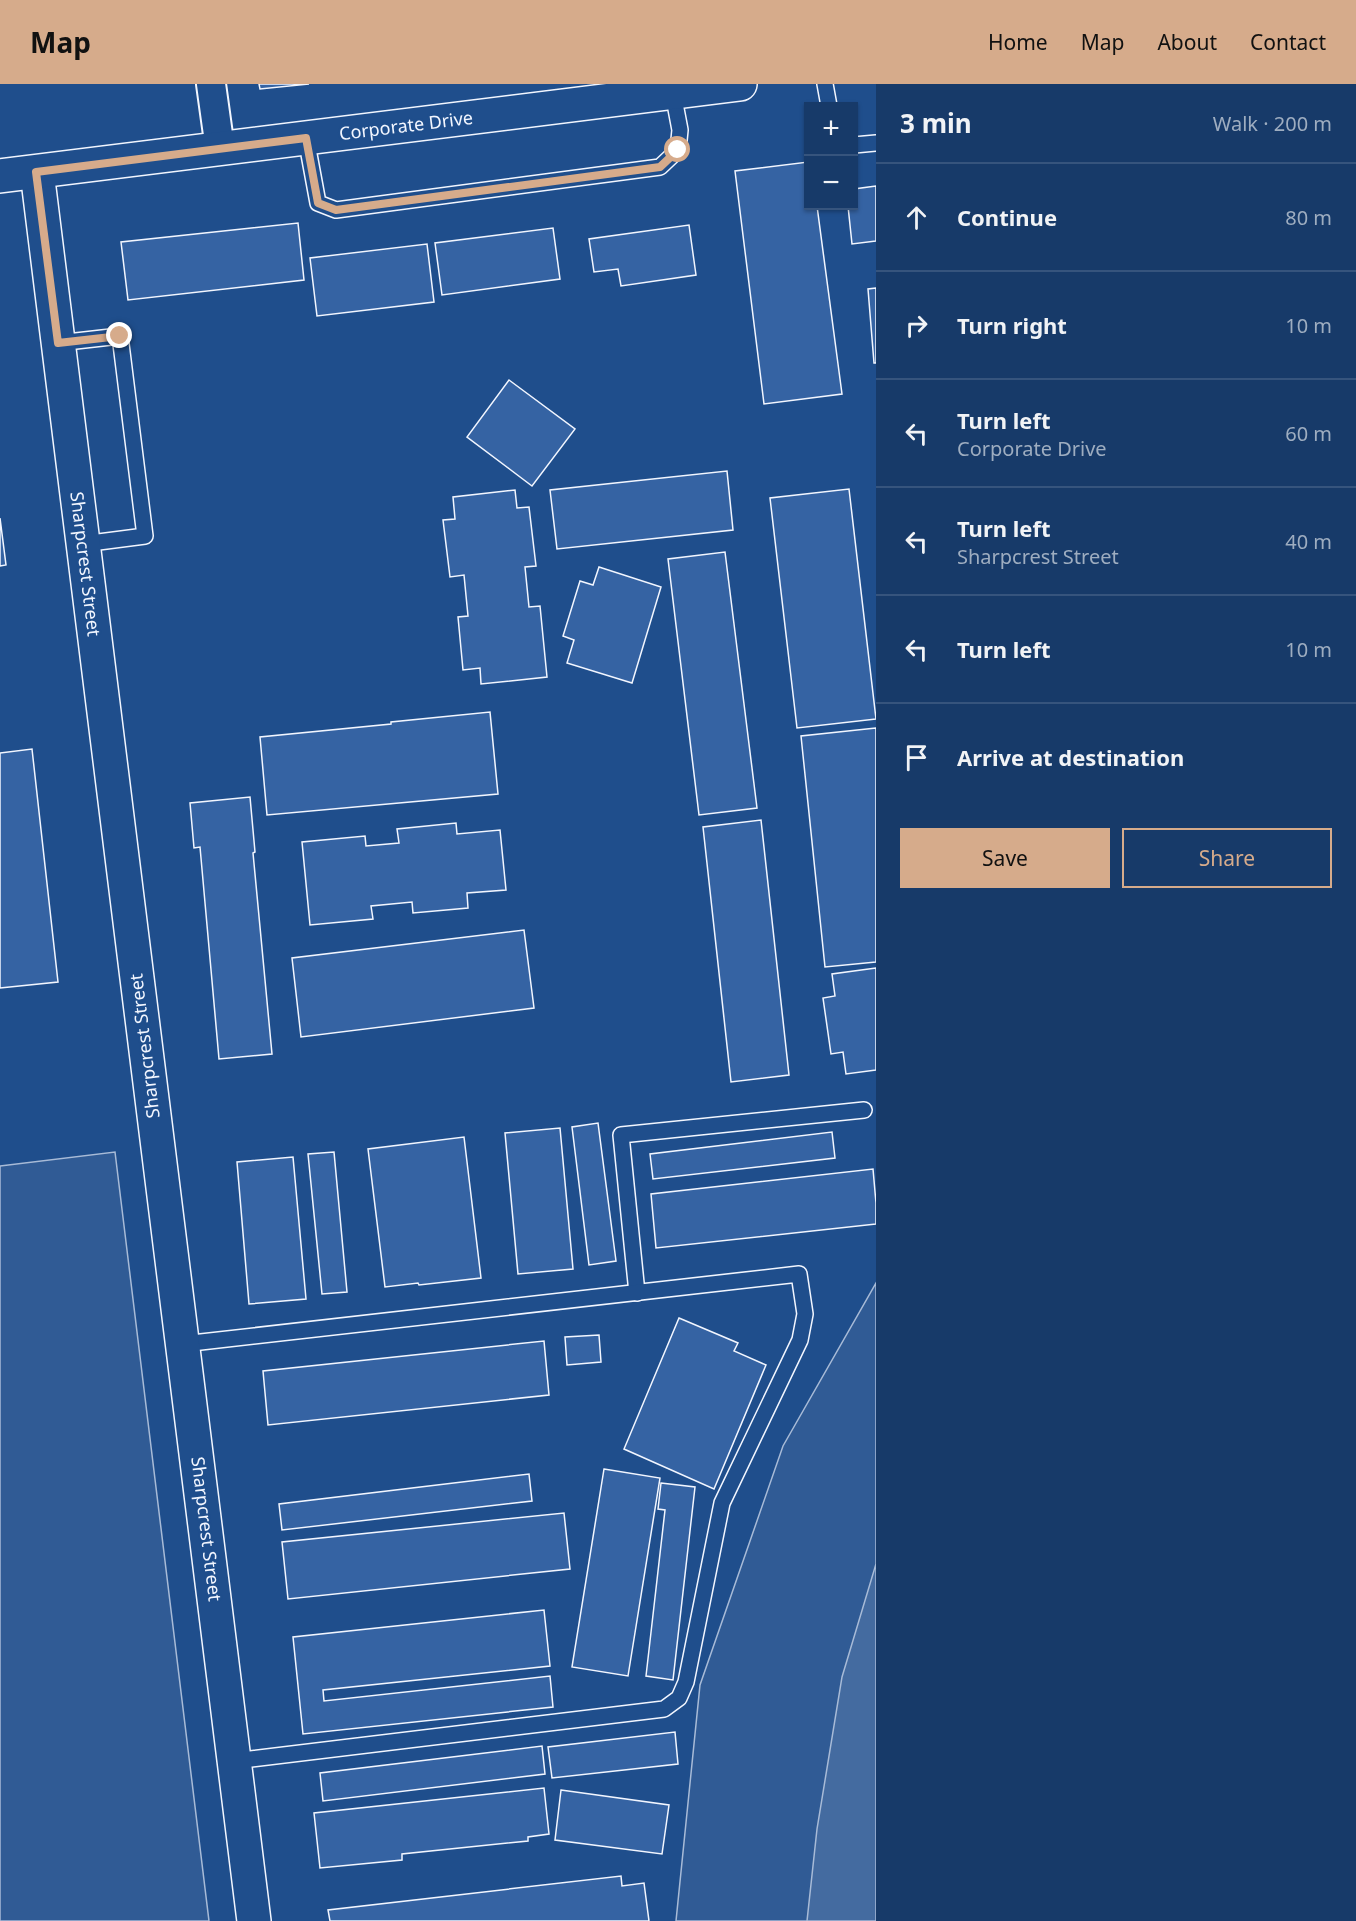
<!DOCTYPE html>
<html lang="en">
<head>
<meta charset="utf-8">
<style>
	body { margin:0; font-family:"Noto Sans",sans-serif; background:#20416f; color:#f1f3f6 }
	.controls { position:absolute; right:18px; top:18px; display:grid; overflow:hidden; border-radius:0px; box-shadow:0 2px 4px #0004 }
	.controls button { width:54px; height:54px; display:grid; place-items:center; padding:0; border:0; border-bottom:2px solid #36547d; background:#173a69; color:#f1f3f6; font:30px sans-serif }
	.stop { position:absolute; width:18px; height:18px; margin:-14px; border:4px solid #d6ab8b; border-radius:50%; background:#fff }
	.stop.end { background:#d6ab8b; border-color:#fff; box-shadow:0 2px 6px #0008 }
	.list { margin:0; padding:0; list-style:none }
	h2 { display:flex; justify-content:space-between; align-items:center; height:78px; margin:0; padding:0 24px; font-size:26px }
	h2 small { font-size:20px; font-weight:400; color:#9eadc0 }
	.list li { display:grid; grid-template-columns:39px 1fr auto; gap:18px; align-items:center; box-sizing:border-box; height:108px; padding:0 24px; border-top:2px solid #36547d }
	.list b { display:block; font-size:22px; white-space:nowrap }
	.list p { margin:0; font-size:20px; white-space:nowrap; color:#9eadc0 }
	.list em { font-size:20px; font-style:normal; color:#9eadc0 }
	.actions { display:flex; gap:12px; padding:18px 24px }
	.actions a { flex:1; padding:14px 0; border:2px solid #d6ab8b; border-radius:0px; text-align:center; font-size:21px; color:#d6ab8b }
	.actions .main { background:#d6ab8b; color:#111 }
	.icon { flex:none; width:33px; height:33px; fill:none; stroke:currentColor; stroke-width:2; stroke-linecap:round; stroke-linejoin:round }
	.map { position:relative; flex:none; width:876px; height:1837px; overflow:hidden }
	header { display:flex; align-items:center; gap:36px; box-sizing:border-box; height:84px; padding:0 30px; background:#d6ab8b; color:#111 }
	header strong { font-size:28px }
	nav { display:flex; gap:33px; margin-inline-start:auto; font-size:21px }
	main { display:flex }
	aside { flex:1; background:#173a69 }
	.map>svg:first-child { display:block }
</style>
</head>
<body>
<header>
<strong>Map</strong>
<nav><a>Home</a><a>Map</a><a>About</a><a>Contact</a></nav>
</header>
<main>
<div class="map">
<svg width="876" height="1837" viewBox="0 0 876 1837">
	<rect width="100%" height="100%" fill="#1f4e8c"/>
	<g fill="#305b95" stroke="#a8bbd7" stroke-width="1.5">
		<path d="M115,1068l94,769h-209v-755z"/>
		<path d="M876,1199v638h-200l24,-236 83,-239z"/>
	</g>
	<path fill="#446ba0" stroke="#a8bbd7" stroke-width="1.5" d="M876,1480v357h-69l10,-92 25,-152z"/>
	<g fill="#3563a3" stroke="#f2f6ff" stroke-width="1.5">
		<path d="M259,0h50l-49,5z"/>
		<path d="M808,78v44h9l25,188 -78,10 -29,-233z"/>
		<path d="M876,102v55l-24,3 -4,-38h6v-17z"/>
		<path d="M298,139l6,57 -176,20 -7,-58z"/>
		<path d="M689,141l7,50 -75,11 -3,-17 -24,3 -5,-33z"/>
		<path d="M553,144l7,51 -118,16 -7,-52z"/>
		<path d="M427,160l7,58 -117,14 -7,-58z"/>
		<path d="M876,204v75h-2l-6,-74z"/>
		<path d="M509,296l66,49 -43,57 -65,-49z"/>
		<path d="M727,387l6,59 -176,19 -7,-59z"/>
		<path d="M849,405l27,230 -79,9 -27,-230z"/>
		<path d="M515,406l2,18 12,-1 7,59 -11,1 4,40 11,-1 7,71 -66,7 -1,-16 -17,2 -5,-53 10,-1 -4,-41 -14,2 -7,-57 12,-1 -2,-22z"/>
		<path d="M0,434l6,47 -6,1z"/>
		<path d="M725,468l32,256 -58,7 -31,-256z"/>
		<path d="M599,483l62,20 -29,96 -65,-20 7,-23 -11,-4 17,-55 13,4z"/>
		<path d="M490,628l8,82 -231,21 -7,-78 131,-13v-2z"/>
		<path d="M876,644v234l-51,5 -24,-231z"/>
		<path d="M32,665l26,233 -58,6v-235z"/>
		<path d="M250,713l5,55 -2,1 19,201 -53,5 -19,-212 -6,1 -4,-45z"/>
		<path d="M761,736l28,255 -58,7 -28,-255z"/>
		<path d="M456,739l1,11 43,-4 6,60 -39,3 1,15 -55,5 -1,-11 -41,4 2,13 -63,6 -8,-83 63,-6 1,10 33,-3 -2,-14z"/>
		<path d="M524,846l10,78 -233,29 -9,-79z"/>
		<path d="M876,884v102l-30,4 -3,-22 -12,2 -8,-56 12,-2 -3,-22z"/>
		<path d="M598,1039l18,138 -27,4 -17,-138z"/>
		<path d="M560,1044l13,141 -55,5 -13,-141z"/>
		<path d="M832,1048l3,26 -182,21 -3,-25z"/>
		<path d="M464,1053l17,141 -62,7 -1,-2 -33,4 -17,-138z"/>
		<path d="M334,1068l13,140 -25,2 -14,-140z"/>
		<path d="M293,1073l13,142 -57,5 -12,-142z"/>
		<path d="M873,1085l3,34v21l-220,24 -5,-54z"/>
		<path d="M679,1234l59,25 -4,8 32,14 -52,124 -90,-40z"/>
		<path d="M599,1251l2,27 -34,3 -2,-28z"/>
		<path d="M544,1257l5,54 -281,30 -5,-54z"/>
		<path d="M604,1385l56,9 -32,198 -56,-9z"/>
		<path d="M529,1390l3,27 -250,29 -3,-26z"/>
		<path d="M661,1399l34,4 -22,193 -27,-4 19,-166 -7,-1z"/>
		<path d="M564,1429l6,56 -282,30 -6,-57z"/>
		<path d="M544,1526l6,56 -227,24 1,11 226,-25 3,31 -250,27 -10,-97z"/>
		<path d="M675,1648l3,32 -126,14 -4,-31z"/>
		<path d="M542,1662l3,28 -222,27 -3,-28z"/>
		<path d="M544,1704l5,46 -21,3v4l-126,13v6l-82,8 -6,-55z"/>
		<path d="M561,1706l108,15 -7,49 -107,-14z"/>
		<path d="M621,1792l1,10 22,-3 5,38h-319l-2,-11z"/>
	</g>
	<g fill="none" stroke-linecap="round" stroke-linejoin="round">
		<defs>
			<g id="lane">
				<path d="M825,0l4,22"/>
				<path d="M306,54l12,65 18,7 324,-43 18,-17 2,-20 -7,-37"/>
				<path d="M854,61l22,-2"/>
				<path d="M58,259l62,-7 25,200 -62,8"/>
				<path d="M637,1209l-16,-158 243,-25"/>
				<path d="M183,1260l616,-70 6,40 -5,26 -78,163 -36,179 -7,16 -15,11 -430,52"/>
			</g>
			<path id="street" d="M211,0l9,65"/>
			<g id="secondary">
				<path d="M37,88l217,1749"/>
				<path d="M0,92l740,-92"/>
			</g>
		</defs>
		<use href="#lane" stroke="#f2f6ff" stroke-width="18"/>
		<use href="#street" stroke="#f2f6ff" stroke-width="32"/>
		<use href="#secondary" stroke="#f2f6ff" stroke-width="36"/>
		<use href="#lane" stroke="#1f4e8c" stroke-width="15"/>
		<use href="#street" stroke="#1f4e8c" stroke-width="28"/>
		<use href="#secondary" stroke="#1f4e8c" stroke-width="33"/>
	</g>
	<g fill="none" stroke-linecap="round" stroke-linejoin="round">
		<path stroke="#d6ab8b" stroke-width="8" d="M120,252l-62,7 -22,-171 270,-34 12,65 18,7 324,-43 18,-17"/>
	</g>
	<g text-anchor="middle" stroke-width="4.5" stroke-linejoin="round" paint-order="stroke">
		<g font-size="18" fill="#f2f6ff" stroke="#1f4e8c">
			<text transform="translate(406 42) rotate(-7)" y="6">Corporate Drive</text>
			<text transform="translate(85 480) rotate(83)" y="6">Sharpcrest Street</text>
			<text transform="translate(145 962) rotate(-97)" y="6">Sharpcrest Street</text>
			<text transform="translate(206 1445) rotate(83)" y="6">Sharpcrest Street</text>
		</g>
	</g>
</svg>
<div class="controls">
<button>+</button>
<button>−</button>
</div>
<div class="stop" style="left:678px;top:66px"></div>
<div class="stop end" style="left:120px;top:252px"></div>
</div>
<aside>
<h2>3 min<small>Walk · 200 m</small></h2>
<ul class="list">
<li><svg class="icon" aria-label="ahead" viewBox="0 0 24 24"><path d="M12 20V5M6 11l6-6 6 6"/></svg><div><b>Continue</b></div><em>80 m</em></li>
<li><svg class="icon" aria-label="right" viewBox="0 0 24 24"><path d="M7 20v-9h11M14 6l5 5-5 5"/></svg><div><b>Turn right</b></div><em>10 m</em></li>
<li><svg class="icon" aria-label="left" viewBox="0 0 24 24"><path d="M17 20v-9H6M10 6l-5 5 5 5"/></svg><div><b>Turn left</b><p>Corporate Drive</p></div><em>60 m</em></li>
<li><svg class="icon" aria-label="left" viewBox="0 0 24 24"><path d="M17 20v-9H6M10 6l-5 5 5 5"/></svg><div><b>Turn left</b><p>Sharpcrest Street</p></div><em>40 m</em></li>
<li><svg class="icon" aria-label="left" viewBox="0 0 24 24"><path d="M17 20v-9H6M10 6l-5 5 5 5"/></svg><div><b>Turn left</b></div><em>10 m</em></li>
<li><svg class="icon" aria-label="arrive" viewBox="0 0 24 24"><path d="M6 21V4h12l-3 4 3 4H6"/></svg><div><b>Arrive at destination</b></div></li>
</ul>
<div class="actions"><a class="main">Save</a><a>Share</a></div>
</aside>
</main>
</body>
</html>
